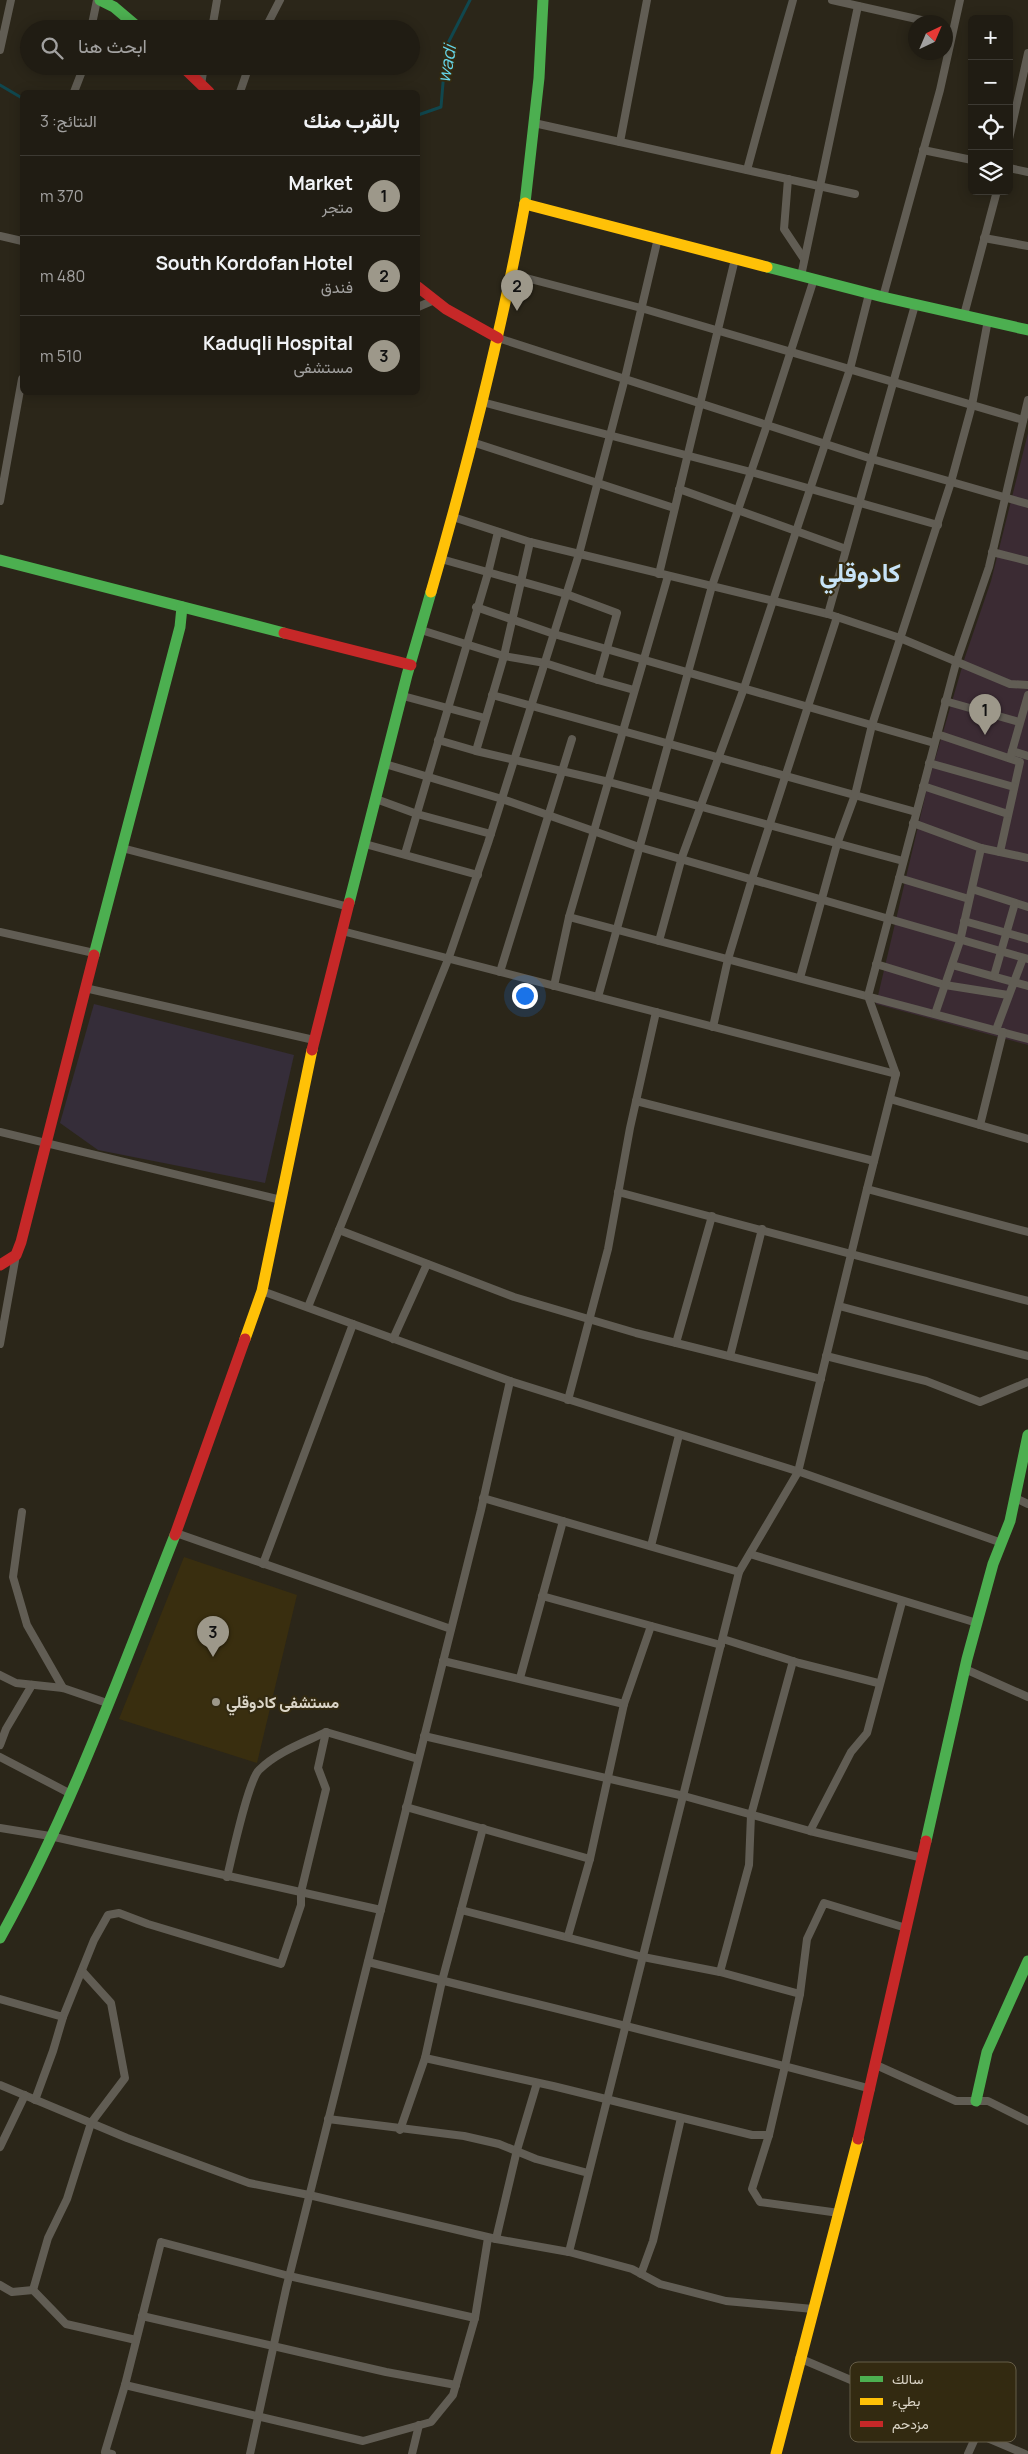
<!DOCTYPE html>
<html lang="ar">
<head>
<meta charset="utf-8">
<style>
	body { margin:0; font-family:Manrope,Vazirmatn,sans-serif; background:#28251c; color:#f1f3f6; direction:rtl }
	.controls { position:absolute; right:15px; top:15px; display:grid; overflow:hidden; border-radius:8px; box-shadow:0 2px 12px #0003 }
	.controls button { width:45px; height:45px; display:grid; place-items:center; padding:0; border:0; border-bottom:1px solid #3d3a33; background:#201c13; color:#f1f3f6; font:25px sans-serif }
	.compass { position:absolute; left:908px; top:15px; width:45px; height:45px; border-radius:50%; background:#201c13; box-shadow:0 2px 12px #0003; rotate:44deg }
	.you { position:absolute; left:524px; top:995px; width:18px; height:18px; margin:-12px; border:4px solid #fff; border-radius:50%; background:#1a73e8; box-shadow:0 0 0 8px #1a73e833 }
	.badge { display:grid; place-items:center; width:32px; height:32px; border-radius:50%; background:#9d988a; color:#111; font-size:16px; font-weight:700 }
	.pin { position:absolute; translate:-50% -41px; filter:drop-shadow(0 1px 2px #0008) }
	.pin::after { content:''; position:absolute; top:26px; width:18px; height:15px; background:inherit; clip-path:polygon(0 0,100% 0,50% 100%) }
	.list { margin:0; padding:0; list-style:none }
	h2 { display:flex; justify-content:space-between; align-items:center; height:65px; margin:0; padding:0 20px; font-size:21px }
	h2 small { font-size:16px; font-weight:400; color:#a2a1a0 }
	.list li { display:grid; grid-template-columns:32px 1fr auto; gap:15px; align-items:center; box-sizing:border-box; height:80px; padding:0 20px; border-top:1px solid #3d3a33 }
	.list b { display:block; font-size:19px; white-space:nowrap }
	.list p { margin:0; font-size:16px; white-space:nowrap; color:#a2a1a0 }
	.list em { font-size:16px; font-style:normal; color:#a2a1a0 }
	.icon { flex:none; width:28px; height:28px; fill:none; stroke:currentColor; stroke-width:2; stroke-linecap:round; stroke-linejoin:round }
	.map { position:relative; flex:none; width:1028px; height:2454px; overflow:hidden; direction:ltr }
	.search { position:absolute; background:#201c13; box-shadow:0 2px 12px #0003; left:20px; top:20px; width:400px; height:55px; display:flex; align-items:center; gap:12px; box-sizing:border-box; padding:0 18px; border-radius:28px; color:#a2a1a0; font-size:19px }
	.panel { position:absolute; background:#201c13; box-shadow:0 2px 12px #0003; left:20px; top:90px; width:400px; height:305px; border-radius:8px; direction:rtl }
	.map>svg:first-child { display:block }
</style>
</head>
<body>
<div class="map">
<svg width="1028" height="2454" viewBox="0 0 1028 2454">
	<rect width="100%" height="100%" fill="#2b2619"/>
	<path fill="#3b2b33" d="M1028,433v612l-152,-41 53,-224 36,-123 26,-76z"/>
	<path fill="#392e0f" d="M184,1557l113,38 -40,168 -138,-44z"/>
	<path fill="#352d39" d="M94,1004l200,51 -29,128 -167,-33 -38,-27z"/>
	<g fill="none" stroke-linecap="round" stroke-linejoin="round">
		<g stroke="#10474e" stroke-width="3">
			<path d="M0,85l22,13"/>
			<path d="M418,115l23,-8 5,-60 24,-47"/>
		</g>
		<g stroke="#615d54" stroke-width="8">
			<path d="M832,0l98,22"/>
			<path d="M91,29l6,-29"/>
			<path d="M212,29l5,-29"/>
			<path d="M265,29l15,-29"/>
			<path d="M0,50l11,-50"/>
			<path d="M201,85l3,-19"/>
			<path d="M74,92l10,-26"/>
			<path d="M240,92l9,-26"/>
			<path d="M534,123l321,71"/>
			<path d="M1009,139l19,-86"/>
			<path d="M620,142l27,-142"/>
			<path d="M923,150l49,10"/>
			<path d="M1009,168l19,4"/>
			<path d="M747,170l46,-170"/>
			<path d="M788,179l-4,50 20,30"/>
			<path d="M0,236l22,5"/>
			<path d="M984,238l44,8"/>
			<path d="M511,274l130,34 382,112"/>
			<path d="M801,276l57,-270"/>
			<path d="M883,297l57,-207 20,-90"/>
			<path d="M418,307l14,-6"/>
			<path d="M964,315l33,-124"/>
			<path d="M498,338l374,121 156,45"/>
			<path d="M482,402l269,70 187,53"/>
			<path d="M472,442l202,66"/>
			<path d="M679,489l167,60"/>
			<path d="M0,501l22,-122"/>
			<path d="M453,517l77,25 298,72 72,24 110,46 18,1"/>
			<path d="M992,552l36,9"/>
			<path d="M659,574l76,-315"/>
			<path d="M476,607l78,27 380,109"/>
			<path d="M828,614l87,-309"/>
			<path d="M421,630l83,26 41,7 53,17 19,-67 -51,-19 -125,-35"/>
			<path d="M598,680l36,10"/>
			<path d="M492,695l424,117"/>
			<path d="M403,696l82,22"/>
			<path d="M945,701l74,21"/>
			<path d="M937,734l83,28 -20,90"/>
			<path d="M438,740l38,11 133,31 294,79"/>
			<path d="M476,751l28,-95 26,-114"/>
			<path d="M1012,751l16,5"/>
			<path d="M1010,758l18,-63"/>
			<path d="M929,763l85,24"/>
			<path d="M385,764l117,35 137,48 389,112"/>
			<path d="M923,786l85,28"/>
			<path d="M376,799l41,15 74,20"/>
			<path d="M913,823l68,25 47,10"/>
			<path d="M365,844l113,31"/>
			<path d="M122,848l227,59"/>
			<path d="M405,854l83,-281 10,-41"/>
			<path d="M899,878l70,21"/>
			<path d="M972,889l56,18"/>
			<path d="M569,917l459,122"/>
			<path d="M964,921l64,18"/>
			<path d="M342,931l554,143"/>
			<path d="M0,932l94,21"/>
			<path d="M659,941l23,-84 62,-169 106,-319 19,-75"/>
			<path d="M876,964l69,21 63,10"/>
			<path d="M952,965l76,21"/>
			<path d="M500,972l72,-233"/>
			<path d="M994,976l21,-73"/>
			<path d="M800,978l37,-134 18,-49 17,-70 79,-243 21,-77 16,-85"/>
			<path d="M554,986l15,-69 99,-341"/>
			<path d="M85,988l229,52"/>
			<path d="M598,997l114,-411 55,-161 47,-146"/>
			<path d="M935,1014l25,-73 21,-93"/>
			<path d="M713,1027l15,-68 24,-80 85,-262"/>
			<path d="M996,1030l27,-72"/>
			<path d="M890,1099l138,40"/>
			<path d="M636,1101l238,60"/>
			<path d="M980,1125l23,-93"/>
			<path d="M0,1132l281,68"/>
			<path d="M867,1189l161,43"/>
			<path d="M618,1192l410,109"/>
			<path d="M339,1230l175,67 122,36 185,46"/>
			<path d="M262,1291l248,90 293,92 199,70"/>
			<path d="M839,1306l189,50"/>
			<path d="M308,1307l141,-350 39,-114 91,-289 46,-176 33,-140"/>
			<path d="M393,1339l34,-75"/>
			<path d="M676,1343l36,-127"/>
			<path d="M0,1344l16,-89"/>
			<path d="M730,1356l32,-127"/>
			<path d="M826,1356l100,25 54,21 48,-20"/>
			<path d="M568,1400l40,-151 22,-121 26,-116"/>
			<path d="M483,1498l256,74"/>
			<path d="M1015,1498l13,6"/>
			<path d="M22,1512l-9,65 14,48 36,63"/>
			<path d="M176,1533l275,96"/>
			<path d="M651,1546l28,-111"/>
			<path d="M750,1554l227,69"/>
			<path d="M263,1564l90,-240"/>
			<path d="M542,1596l179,49"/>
			<path d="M723,1639l76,24 79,20"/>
			<path d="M443,1661l181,43"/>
			<path d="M965,1669l63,28"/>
			<path d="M0,1675l16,8 47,5 44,15"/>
			<path d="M520,1678l43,-157"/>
			<path d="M424,1736l260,60 126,35 113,27"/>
			<path d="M0,1745l6,-16 26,-44"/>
			<path d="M0,1757l69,36"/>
			<path d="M406,1807l184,52"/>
			<path d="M0,1828l50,8 331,74"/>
			<path d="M810,1831l41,-79 16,-19 35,-131"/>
			<path d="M227,1877c5,-20 21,-96 32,-107 18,-18 44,-27 67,-38l92,27"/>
			<path d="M461,1910l182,47 77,15 80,22"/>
			<path d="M568,1936l22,-77 34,-155 27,-78"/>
			<path d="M368,1962c167,42 336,82 503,127"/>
			<path d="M720,1972l29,-107 2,-50 42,-154"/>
			<path d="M0,1999l63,18 31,-77 14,-25 11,-2 29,11 133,40 20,-59v-13l25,-103 -8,-21 8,-36"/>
			<path d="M425,2058l128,28 199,49h17"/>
			<path d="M876,2065l80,36h32l40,20"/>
			<path d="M0,2085l127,53 122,45 60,12 187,44 73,13 63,17 28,15 66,17 87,8"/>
			<path d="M35,2100l18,-49 10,-34"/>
			<path d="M328,2119l136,17 35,8 37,15 52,14"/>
			<path d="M400,2130l25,-72 17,-77 41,-153"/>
			<path d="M0,2147l25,-52"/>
			<path d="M839,2213l-79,-11 -8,-13 17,-54 16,-69 15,-72 7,-55 17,-36 82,25"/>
			<path d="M496,2239l21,-89 20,-67"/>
			<path d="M569,2252l170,-680 59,-100 69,-283 29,-115 -28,-78 88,-333 33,-96 39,-167"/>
			<path d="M641,2274l12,-33 28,-123"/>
			<path d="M0,2285l12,7 21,-2 33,34 70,16"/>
			<path d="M33,2290l15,-52 19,-39 24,-76 34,-45 -14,-75 -29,-32"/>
			<path d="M142,2316l244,56 70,13"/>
			<path d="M799,2358l226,96"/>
			<path d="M125,2385l238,56 68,-19 22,-27 22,-77 13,-80"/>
			<path d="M112,2454l-7,-2 20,-67 36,-143 128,34 186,42"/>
			<path d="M250,2454l36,-165 195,-779 29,-129"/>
			<path d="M412,2454l7,-29"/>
			<path d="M968,2454l9,-20"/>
		</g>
		<g stroke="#4caf50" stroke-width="11">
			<path d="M100,0l14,7 26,22"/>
			<path d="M525,203l14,-125 4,-78"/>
			<path d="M767,267l116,30 145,33"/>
			<path d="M0,560l284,73"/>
			<path d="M349,903l58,-228 24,-83"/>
			<path d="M94,955l86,-328 2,-20"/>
			<path d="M926,1841l41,-182 26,-95 17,-43 18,-86"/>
			<path d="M0,1938c71,-127 121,-267 175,-403"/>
			<path d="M976,2101l11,-49 41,-91"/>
		</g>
		<g stroke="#ffc107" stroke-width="11">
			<path d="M525,204l242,63"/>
			<path d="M431,592c37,-128 70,-258 94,-389"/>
			<path d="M245,1339l17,-48 50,-241"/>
			<path d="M776,2454l82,-315"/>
		</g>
		<g stroke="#c62828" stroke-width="11">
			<path d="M182,66l27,26"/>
			<path d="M418,287l28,22 52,29"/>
			<path d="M284,633l127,32"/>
			<path d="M312,1050l37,-147"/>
			<path d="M0,1265l16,-10 5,-13 73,-287"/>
			<path d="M175,1535l70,-196"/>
			<path d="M858,2139l68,-298"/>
		</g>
	</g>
	<circle fill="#9d988a" stroke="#332a11" stroke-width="2" cx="216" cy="1702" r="5"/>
	<g text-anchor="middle" stroke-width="4" stroke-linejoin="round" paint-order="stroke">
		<g font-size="16" font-weight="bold" fill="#dbd5c7" stroke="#332a11" text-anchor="start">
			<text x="226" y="1708">مستشفى كادوقلي</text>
		</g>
		<g font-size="18" font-style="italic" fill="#66d6ea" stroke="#332a11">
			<text transform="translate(447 64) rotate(-80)" y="6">wadi</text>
		</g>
		<g font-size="26" font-weight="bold" fill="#c7e3f7" stroke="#332a11">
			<text x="860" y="582">كادوقلي</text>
		</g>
	</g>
	<rect x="850" y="2362" width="166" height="80" rx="8" fill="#332a11" stroke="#655d48" stroke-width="1"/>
	<rect x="860" y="2376" width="23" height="6" fill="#4caf50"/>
	<rect x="860" y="2398" width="23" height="7" fill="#ffc107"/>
	<rect x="860" y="2421" width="23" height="6" fill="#c62828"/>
	<g font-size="14" fill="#dbd5c7">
		<text x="892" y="2384">سالك</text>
		<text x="892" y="2406">بطيء</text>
		<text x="892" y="2429">مزدحم</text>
	</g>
</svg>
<div class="controls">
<button>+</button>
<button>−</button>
<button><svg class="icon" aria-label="locate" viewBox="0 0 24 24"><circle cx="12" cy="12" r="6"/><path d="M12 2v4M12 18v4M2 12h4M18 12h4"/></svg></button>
<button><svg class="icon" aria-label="layers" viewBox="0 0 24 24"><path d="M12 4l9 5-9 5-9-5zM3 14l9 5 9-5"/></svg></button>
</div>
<svg class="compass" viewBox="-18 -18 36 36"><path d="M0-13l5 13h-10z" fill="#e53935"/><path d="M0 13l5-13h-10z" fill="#a2a1a0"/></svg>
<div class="you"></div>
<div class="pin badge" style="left:985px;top:735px">1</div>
<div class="pin badge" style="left:517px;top:311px">2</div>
<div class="pin badge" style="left:213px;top:1657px">3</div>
<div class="search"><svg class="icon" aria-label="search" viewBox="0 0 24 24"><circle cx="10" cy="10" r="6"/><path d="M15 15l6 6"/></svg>ابحث هنا</div>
<section class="panel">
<h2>بالقرب منك<small>النتائج: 3</small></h2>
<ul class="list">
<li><span class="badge">1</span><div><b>Market</b><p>متجر</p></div><em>370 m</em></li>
<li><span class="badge">2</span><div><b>South Kordofan Hotel</b><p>فندق</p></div><em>480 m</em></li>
<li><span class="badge">3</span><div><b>Kaduqli Hospital</b><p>مستشفى</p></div><em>510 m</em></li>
</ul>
</section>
</div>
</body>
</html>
